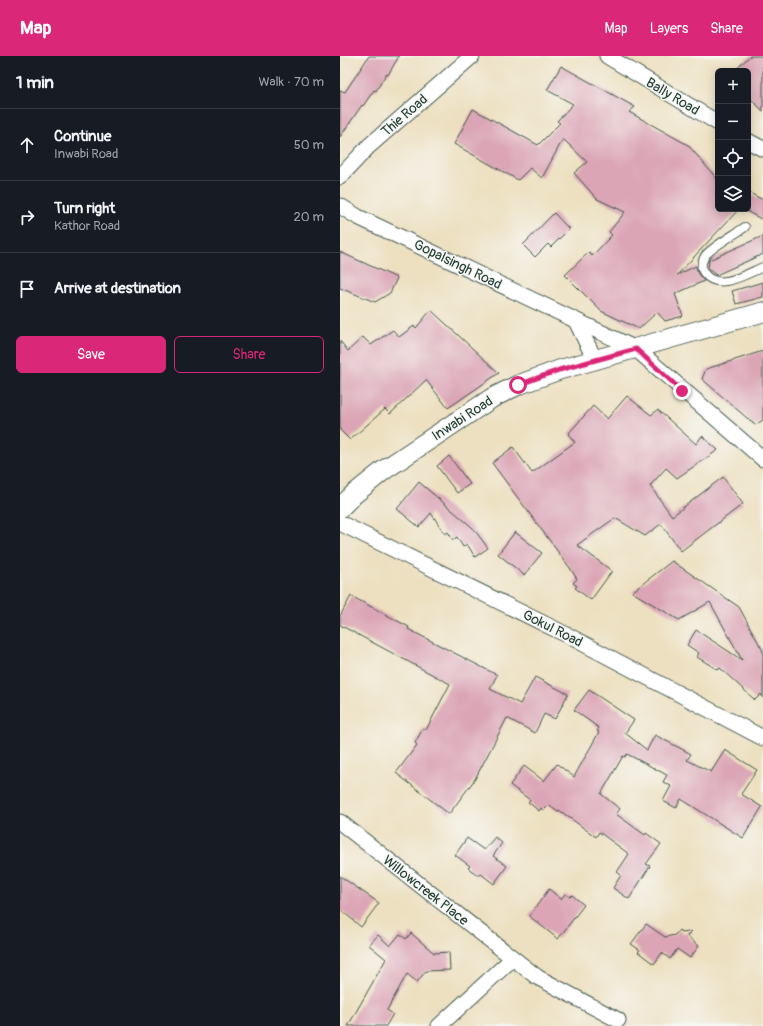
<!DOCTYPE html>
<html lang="en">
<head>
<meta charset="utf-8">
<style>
	body { margin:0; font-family:Pangolin,sans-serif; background:#242831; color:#f1f3f6 }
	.controls { position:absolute; right:12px; top:12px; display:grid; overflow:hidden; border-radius:6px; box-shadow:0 2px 10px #0003 }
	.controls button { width:36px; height:36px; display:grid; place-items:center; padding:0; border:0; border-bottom:1px solid #363941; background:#171b24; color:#f1f3f6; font:20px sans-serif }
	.stop { position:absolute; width:12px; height:12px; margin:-9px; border:3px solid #db2777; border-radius:50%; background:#fff }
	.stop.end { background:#db2777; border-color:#fff; box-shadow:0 1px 4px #0008 }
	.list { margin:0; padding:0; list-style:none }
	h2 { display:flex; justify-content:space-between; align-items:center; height:52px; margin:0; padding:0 16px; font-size:17px }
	h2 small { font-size:13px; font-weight:400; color:#9ea1a6 }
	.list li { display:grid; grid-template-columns:26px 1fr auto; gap:12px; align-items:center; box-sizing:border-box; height:72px; padding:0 16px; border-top:1px solid #363941 }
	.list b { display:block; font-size:15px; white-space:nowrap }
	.list p { margin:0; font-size:13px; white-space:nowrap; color:#9ea1a6 }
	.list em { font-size:13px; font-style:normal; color:#9ea1a6 }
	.actions { display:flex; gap:8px; padding:12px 16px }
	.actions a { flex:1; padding:9px 0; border:1px solid #db2777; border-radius:6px; text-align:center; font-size:14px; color:#db2777 }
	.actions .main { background:#db2777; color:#fff }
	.icon { flex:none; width:22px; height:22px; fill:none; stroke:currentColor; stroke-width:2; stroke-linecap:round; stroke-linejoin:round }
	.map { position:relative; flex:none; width:423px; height:970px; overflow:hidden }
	header { display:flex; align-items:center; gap:24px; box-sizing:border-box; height:56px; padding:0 20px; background:#db2777; color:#fff }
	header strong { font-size:19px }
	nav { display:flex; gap:22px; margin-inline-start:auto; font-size:14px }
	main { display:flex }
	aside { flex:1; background:#171b24 }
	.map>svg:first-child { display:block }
</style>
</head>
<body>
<header>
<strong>Map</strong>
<nav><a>Map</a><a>Layers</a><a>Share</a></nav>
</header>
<main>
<aside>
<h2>1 min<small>Walk · 70 m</small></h2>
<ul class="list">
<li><svg class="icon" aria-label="ahead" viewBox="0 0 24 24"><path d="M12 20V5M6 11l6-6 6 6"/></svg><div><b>Continue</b><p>Inwabi Road</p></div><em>50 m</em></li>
<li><svg class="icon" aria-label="right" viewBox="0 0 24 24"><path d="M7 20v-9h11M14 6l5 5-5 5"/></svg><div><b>Turn right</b><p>Kathor Road</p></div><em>20 m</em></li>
<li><svg class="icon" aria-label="arrive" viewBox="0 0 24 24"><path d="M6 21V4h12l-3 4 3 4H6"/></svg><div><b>Arrive at destination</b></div></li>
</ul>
<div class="actions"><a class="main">Save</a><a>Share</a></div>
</aside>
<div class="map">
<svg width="423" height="970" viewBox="0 0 423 970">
	<rect width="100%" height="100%" fill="#f6f6f2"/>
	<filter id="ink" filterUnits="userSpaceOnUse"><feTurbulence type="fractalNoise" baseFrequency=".025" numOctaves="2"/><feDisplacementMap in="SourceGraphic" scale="8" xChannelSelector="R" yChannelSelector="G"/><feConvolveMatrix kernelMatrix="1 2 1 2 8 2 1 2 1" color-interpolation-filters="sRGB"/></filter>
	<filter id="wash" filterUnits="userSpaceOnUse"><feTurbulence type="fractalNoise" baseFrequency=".012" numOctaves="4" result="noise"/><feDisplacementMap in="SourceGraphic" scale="16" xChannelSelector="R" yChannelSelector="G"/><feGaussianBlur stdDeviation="0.9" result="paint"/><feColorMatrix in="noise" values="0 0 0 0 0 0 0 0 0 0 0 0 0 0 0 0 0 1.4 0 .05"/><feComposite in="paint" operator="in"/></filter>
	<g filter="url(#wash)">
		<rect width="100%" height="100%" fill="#ede0c0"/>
		<g id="blocks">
			<g fill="#dba5b5">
				<path d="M29,0h30l-11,19 -2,-1 -10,17 -2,-1 -11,16 -1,-1 -22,32v-47l5,2z"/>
				<path d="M410,0h13v55l-15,-15v-25h-14z"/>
				<path d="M221,10l74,41 -6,5 59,33 30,35v29h21l-62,66 19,-9 2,8 6,7 -29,13 8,22 -18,5 -8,-9 -18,17 -38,-18 -36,-36 24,-23 3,4 20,-21 -3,-3 16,-20 -28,-13 -23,-26 13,-11 -24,-23 -21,39 -12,-10 -12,12 -64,-36 19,-35 65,36 22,-22 -3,-2 16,-17 -26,-14z"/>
				<path d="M408,136l15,8v20l-15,-8z"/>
				<path d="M214,157l15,16 -18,18 -3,-3 -13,13 -12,-12z"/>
				<path d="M423,180v18l-47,21 -8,-6 1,-9z"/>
				<path d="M0,196l57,26 -7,15 -15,9 -35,-14z"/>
				<path d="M423,226v15l-27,7 -4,-13z"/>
				<path d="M91,254l68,63 -51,35 -22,-28 -36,34 -5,-5 -35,31 -10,-10v-89l8,10 15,-14 8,8 22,-15 6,7 15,-11 2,2z"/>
				<path d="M423,295v69l-8,5 -53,-46 4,-10z"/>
				<path d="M287,340l24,19 7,-5 38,34 6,-8 16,14 -41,28 -11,-10 -16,18 22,30 51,-39 20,27 -62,47 -20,-27 -16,12 -30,-18 -38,27 35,26 -21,29 -16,-12 2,-2 -4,-3 4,-4 -7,-11 -78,-105 21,-16 19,26 43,-31 -7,-8 25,-28 14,13z"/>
				<path d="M109,400l21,28 -13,9 -20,-27z"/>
				<path d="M79,426l54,46 15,20 -13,9 -8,-13 -4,3 -6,-10 -4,3 -5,-8 -3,2 -14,-21 -12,14 -22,-18z"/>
				<path d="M175,476l27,21 -18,22 -26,-21z"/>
				<path d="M332,505l67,46 24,44v47l-2,-4 -6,6 -35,-32 -2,2 -21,-13 2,-4 -12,-8 9,-15 46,30 -32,-58 -31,18 -47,-28z"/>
				<path d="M11,540l58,31 -1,2 89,46 -7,14 30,15 15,-27 33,17 -13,25 -11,-5 -9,19 -28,-15 -32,61 -26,35 -53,-41 21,-28 -2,-2 8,-15 3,2 24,-46 -110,-59v-9z"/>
				<path d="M249,634l45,30 -9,13 22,17 8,-15 36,19 -4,6 24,12 14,-22 32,20 -16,24 21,13 -19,31 -62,-39 -5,9 -13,-7 8,-15 -8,-4 4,-7 -40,-21 -2,3 -2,-1 -22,38 19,15 -4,5 29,21 1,-2 15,11 -15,20 4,2 -21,33 -16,-11 8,-13 -4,-3 12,-18 -30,-22 -3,5 -37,-27 -1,2 -10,-7 -5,5 -2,-2 -2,3 -11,-9 2,-2 -20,-15 14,-19 20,15 13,-17 17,13 25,-45 -2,-1 2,-3 -25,-18z"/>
				<path d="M155,781l7,6 -9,13 14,10 -13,18 -13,-10 -2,2 -11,-8 2,-2 -15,-11 12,-17 17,12z"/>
				<path d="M0,820l39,27 -18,24 -21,-18z"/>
				<path d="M209,833l12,10 4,-5 5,3 2,-2 12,10 -26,34 -29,-23z"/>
				<path d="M306,868l19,13 10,-2 4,-5 4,3 9,-2 -5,5 12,10 -9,12 -13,-9 -7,10 -8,-6 -8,11 -16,-12 2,-2 -9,-6z"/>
				<path d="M71,877l23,20 15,-1 1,18 -24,1 -9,11 -10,-8 -20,36 6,4 -7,12h-38l38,-67 -17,-14 9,-10 12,11 10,-12 6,5z"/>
			</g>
		</g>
	</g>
	<g filter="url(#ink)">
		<use href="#blocks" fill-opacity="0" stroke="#3e5549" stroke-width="1"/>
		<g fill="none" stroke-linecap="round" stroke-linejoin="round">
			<defs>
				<path id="service" d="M405,171c-8,6 -35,21 -40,29 -3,5 -5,12 -1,17 14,19 42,1 59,-6"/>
				<g id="minor">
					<path d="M267,0l111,67"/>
					<path d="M408,85l15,8"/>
					<path d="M0,121l29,-31 103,-90"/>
					<path d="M0,150l18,11 278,132 127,110"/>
					<path d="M236,265l19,39"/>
					<path d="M0,467l227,112 196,103"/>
					<path d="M0,766l197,155 81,43"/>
					<path d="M99,970l73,-67"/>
				</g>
				<path id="tertiary" d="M0,452l13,-13 31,-25 108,-72 26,-13 41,-15 204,-58"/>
			</defs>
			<use href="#service" stroke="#3e5549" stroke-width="10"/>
			<use href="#minor" stroke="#3e5549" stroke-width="17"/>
			<use href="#tertiary" stroke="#3e5549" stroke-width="21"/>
			<use href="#service" stroke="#fff" stroke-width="8"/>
			<use href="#minor" stroke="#fff" stroke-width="15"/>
			<use href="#tertiary" stroke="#fff" stroke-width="19"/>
		</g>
	</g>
	<g fill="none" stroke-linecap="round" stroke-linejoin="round" filter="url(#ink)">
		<path stroke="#db2777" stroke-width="5" d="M178,329l41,-15 77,-21 46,42"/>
	</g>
	<g text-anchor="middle" stroke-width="3" stroke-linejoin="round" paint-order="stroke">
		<g font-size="14" fill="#1f3d34" stroke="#f6f6f2">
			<text transform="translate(333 40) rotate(31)" y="5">Bally Road</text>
			<text transform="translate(64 59) rotate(-41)" y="5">Thie Road</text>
			<text transform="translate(118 208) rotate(26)" y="5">Gopalsingh Road</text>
			<text transform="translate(122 362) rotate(-33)" y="5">Inwabi Road</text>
			<text transform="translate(213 572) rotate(27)" y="5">Gokul Road</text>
			<text transform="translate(86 834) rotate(38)" y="5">Willowcreek Place</text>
		</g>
	</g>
</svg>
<div class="controls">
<button>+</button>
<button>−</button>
<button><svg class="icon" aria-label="locate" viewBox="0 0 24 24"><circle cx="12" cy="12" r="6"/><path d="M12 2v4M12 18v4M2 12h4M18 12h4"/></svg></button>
<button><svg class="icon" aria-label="layers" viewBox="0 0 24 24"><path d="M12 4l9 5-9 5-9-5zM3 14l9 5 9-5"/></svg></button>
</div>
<div class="stop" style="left:178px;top:329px"></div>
<div class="stop end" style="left:342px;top:335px"></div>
</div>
</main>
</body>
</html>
